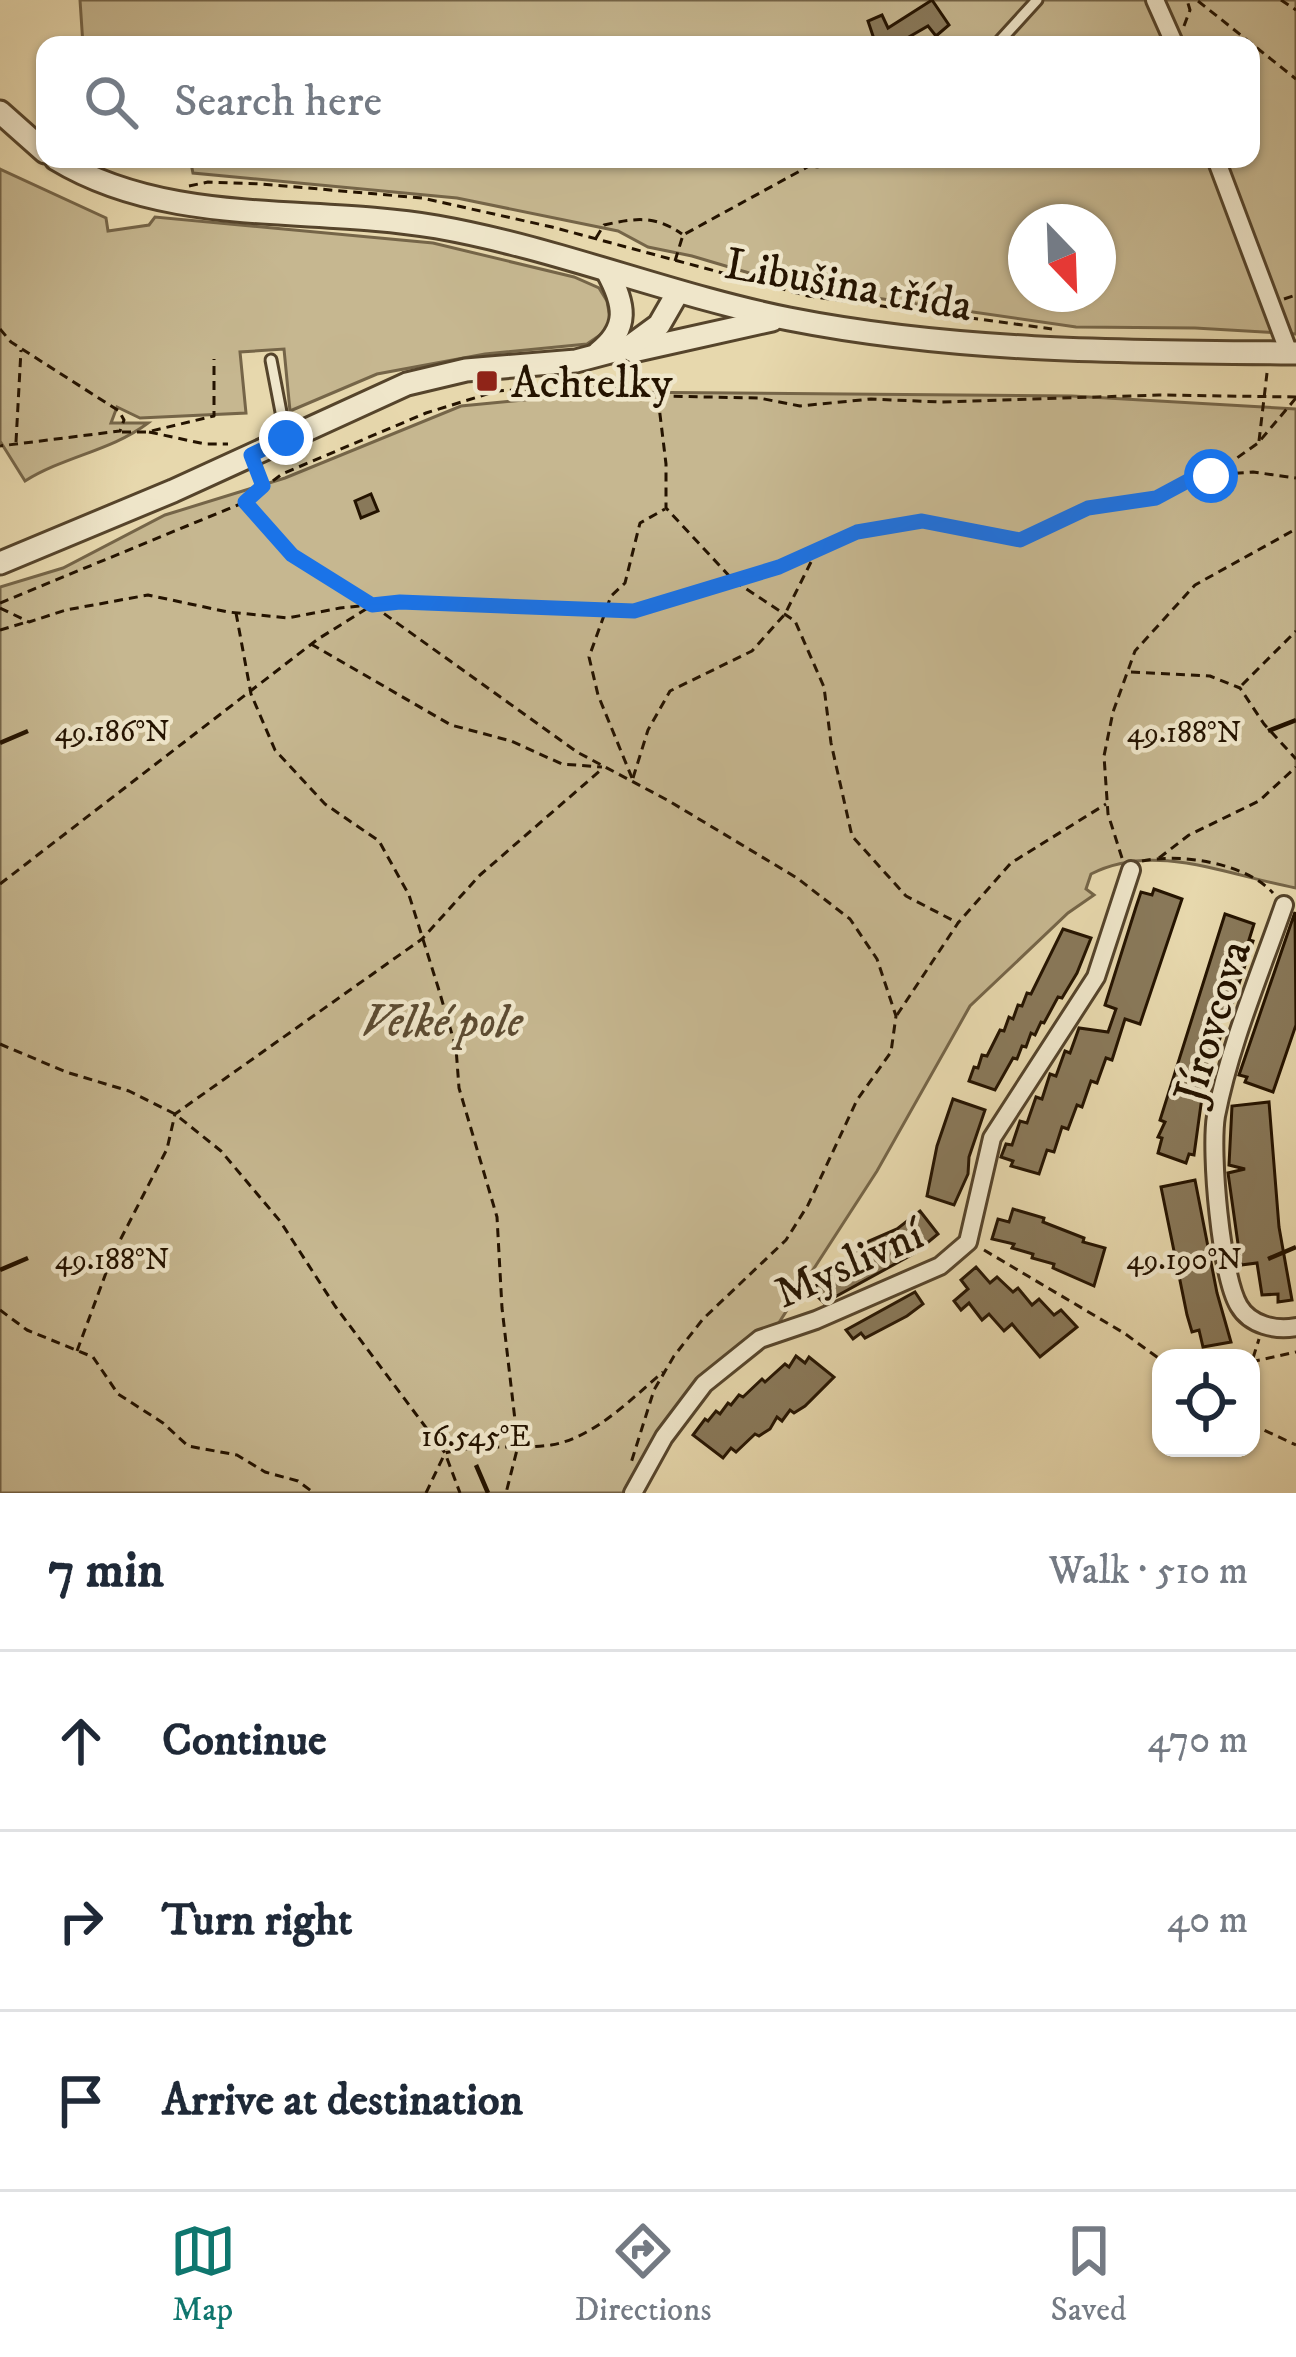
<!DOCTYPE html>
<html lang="en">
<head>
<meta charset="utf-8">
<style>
	body { margin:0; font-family:"IM FELL DW Pica",serif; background:#f6f6f7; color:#1f2937 }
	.controls { position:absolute; right:36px; bottom:36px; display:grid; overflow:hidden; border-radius:24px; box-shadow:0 3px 9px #0004 }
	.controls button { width:108px; height:108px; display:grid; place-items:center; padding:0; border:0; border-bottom:3px solid #e0e1e3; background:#fff; color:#1f2937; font:60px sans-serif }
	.compass { position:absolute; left:1008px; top:204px; width:108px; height:108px; border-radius:50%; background:#fff; box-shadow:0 3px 9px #0004; rotate:157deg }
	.stop { position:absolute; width:36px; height:36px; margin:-27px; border:9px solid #1a73e8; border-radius:50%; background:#fff }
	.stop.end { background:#1a73e8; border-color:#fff; box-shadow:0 3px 12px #0008 }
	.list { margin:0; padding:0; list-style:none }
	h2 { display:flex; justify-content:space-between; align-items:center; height:156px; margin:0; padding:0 48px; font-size:51px }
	h2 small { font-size:39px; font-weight:400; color:#747a83 }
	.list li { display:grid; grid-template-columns:78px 1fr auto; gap:36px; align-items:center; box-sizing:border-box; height:180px; padding:0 48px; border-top:3px solid #e0e1e3 }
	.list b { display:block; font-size:45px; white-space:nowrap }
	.list em { font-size:39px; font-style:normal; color:#747a83 }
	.icon { flex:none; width:66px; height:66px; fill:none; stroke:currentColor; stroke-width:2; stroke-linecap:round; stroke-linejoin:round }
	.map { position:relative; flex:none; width:1296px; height:1493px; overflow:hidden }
	.search { position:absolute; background:#fff; box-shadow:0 3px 9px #0004; left:36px; right:36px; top:36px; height:132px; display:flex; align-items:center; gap:30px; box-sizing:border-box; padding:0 42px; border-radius:24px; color:#747a83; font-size:45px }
	.sheet { height:696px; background:#fff }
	nav { display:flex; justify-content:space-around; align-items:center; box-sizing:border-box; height:168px; border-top:3px solid #e0e1e3; background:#fff; font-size:33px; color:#747a83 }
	nav a { display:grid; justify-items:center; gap:6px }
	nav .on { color:#0f766e }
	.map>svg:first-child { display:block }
</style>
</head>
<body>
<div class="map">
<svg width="1296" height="1493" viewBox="0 0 1296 1493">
	<rect width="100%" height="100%" fill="#e7d8ad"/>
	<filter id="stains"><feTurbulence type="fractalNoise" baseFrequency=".00167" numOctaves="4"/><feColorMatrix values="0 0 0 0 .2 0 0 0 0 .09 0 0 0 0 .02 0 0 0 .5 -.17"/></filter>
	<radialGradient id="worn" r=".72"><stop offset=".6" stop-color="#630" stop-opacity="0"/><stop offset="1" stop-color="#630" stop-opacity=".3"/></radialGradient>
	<g fill="#c6b790" stroke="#756548" stroke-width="3" fill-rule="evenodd">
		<path d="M80,0h1216v334l-101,-6 -119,-1 -283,-41 -101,-30 -44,-9 -30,-16 -161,-33 -264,-25 -3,-14h1061v-114h-1168zM1026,222h72v72h-72z"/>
		<path d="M0,169l106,49 2,13 41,-6 6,-8 278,26 141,34 25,11 8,13 3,17 -4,13 -19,13 -102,10 -108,20 -87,37 -6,-62 -44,3 6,61 -106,5 -23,-11 -6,16h37c-37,28 -83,33 -123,58l-25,-40z"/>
		<path d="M607,392l465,4 224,13v479c-66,-12 -141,-47 -205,-14l-5,15 8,6 -26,18 -98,93 -93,165 -99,153c-59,29 -125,110 -155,169h-623v-906l63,-19 102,-53 120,-37 176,-72z"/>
	</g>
	<g fill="#89795a" stroke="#241300" stroke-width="3">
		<path d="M932,0l17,25 -13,11 -8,-10 -33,19h-19l-8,-24 14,-6 6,13z"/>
		<path d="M371,494l7,17 -17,7 -6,-17z"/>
		<path d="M1154,889l28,10 -42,125 -15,-5 -13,41 -6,-2 -9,25 -6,-2 -9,26 -5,-2 -9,24 -6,-2 -8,25 -7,-2 -8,24 -28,-8 2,-5 -12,-4 5,-13 6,1 8,-24 7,2 9,-26 6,2 8,-25 6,2 9,-25 5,2 9,-25 29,4 8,-23 -11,-4 31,-98 5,-15 11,3z"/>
		<path d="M1295,912l1,113 -23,67 -28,-10 2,-5 -8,-2z"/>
		<path d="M1225,914l29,10 -5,16 4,1 -23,70 -5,-2 -9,25 5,1 -19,62 -8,58 -5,-1 -3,9 -28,-10 4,-15 -4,-1 7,-15 -5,-2z"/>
		<path d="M1063,929l28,9 -14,35 -15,25 -4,-1 -14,26 -3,-1 -6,13 -4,-2 -5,14 -4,-1 -5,13 -4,-1 -18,32 -26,-9 5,-14 4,1 4,-13 5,1 13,-26 4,1 5,-14 4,2 5,-14 4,1 5,-13 4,1z"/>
		<path d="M953,1099l32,11 -16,47 -1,17 -14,31 -27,-9 10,-50z"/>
		<path d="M1269,1102l10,125 13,73 -14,2v-8l-16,1 -5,-32 -16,2 -13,-92 17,-4 -16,-4 3,-59z"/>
		<path d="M1195,1180l22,113 14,49 -28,5 -4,-17 -7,2 -5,-17 -26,-128z"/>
		<path d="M1013,1209l31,9 -1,4 41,16 -1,4 22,6 -11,38 -41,-18 1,-4 -22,-6 1,-4 -21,-6 2,-4 -22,-5 6,-20 11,3z"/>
		<path d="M920,1211l18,23 -23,19 -91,50 -13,-13 58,-49 28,-12z"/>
		<path d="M976,1267l14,16 7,-6 16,15 5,-4 14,17 7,-6 15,16 7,-5 16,17 -37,30 -28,-33 -8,7 -15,-17 -7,6 -13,-17 -8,7 -7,-9 14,-12 -7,-9z"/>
		<path d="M915,1292l8,12 -16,12 -42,22 -4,-5 -8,6 -7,-9z"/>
		<path d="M796,1356l9,7 4,-6 25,20 -29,29 -11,7 -4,-3 -8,11 -5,-4 -7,12 -11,7 -4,-2 -19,18 -5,-4 -8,10 -30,-23 12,-16 3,2 8,-10 4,3 8,-11 3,2 8,-10 4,2 19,-18 3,3 20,-18 4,3z"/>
	</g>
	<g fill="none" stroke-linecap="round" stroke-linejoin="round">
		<defs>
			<g id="service">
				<path d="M996,45l41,-45"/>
				<path d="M817,161l4,-2"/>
				<path d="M271,360l15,78"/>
			</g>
			<g id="minor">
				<path d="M1155,0l20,45"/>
				<path d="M1216,159l73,194"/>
				<path d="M1284,905c-24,69 -54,139 -68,211 -6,36 5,160 23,190 11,19 37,25 57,21"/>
				<path d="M633,1493l31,-56 40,-53 56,-45 56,-19 124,-54 28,-24 24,-104 104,-161 35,-107"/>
			</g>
			<g id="tertiary">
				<path d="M0,112l45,40"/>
				<path d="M56,159c114,69 255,46 381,68 119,21 233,68 352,92 167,33 337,33 507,34"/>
				<path d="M633,351l139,-31"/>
				<path d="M598,353c32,-25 27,-49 9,-82"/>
				<path d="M0,563l173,-72 234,-107 59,-14 110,-9 53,-14 30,-22 19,-33"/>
			</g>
		</defs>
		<use href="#service" stroke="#55442b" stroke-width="15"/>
		<use href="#minor" stroke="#55442b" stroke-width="22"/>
		<use href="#tertiary" stroke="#55442b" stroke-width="27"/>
		<g stroke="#241300" stroke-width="3" stroke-dasharray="9 6" stroke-linecap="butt">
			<path d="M1281,0l15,10"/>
			<path d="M1198,1l98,78"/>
			<path d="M1184,26l6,-16 -3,-10"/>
			<path d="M189,186l19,-4 54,2 160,14 130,29 256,69 244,33"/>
			<path d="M596,238l8,-13c31,-7 51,-10 78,9"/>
			<path d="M675,261l8,-26 126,-69"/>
			<path d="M1284,299l12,-4"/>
			<path d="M0,329l11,13 108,69 5,9 -4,11 -120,15"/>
			<path d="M658,398l8,66v44l67,72 62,41 29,66 7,56 21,93 54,60 52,27"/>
			<path d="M122,432h25l67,-16v-57"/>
			<path d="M149,432l56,12h23"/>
			<path d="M1259,441l8,-68"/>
			<path d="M16,442l5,-92"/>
			<path d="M1213,475l45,-32 38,-45"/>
			<path d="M245,502l47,53 80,50 205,147 92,49 128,77 53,41 27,40 19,57 -5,36 -34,48 -49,105 -22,35 -83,79 -29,37 -20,34 -23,73"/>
			<path d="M0,603l245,-101 37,-28 144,-61 71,-22 104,-6 57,11 101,2 41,8 71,-7 70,3 218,-7 137,2"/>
			<path d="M0,608l29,14 37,-12 82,-15 80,17 60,6 52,-10 60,-6 234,9 145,-44 78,-35 65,-11 98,19 68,-32 68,-10 41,-22 56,-4 43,6"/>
			<path d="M236,613l15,81 24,56 50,54 54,37 30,54 29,92 18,61 3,40 38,129 5,91 16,138 -12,47"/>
			<path d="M0,630l27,-8"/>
			<path d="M311,644l140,81 60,16 51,23 40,3"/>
			<path d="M1131,672l79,4 30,12 24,36 32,35"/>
			<path d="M1242,685l54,-54"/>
			<path d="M632,778l-34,-83 -9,-38 22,-61 14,-13 15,-60 25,-14"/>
			<path d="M633,778l15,-48 22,-39 82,-40 33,-37 30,-60"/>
			<path d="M1122,858l-14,-44 -4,-58 9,-44 22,-61 60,-66 101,-56"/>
			<path d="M1159,858l30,-23 70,-34 37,-34"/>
			<path d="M1142,861c39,-8 104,2 131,32"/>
			<path d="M0,884l318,-245 53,-33"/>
			<path d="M897,1015l61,-92 53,-60 95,-59"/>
			<path d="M0,1044l66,28 63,19 46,23 46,37 59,70 55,85 110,147 15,40"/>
			<path d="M984,1250l140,83 37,27"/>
			<path d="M0,1310l27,20 66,27 25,37 45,29 25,23 49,9 28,17 33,9 16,12"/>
			<path d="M77,1351l36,-97 54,-105 8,-35 247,-175 58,-64 122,-106"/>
			<path d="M1253,1358l6,-19"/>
			<path d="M1251,1362l45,-10"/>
			<path d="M1251,1424l45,21"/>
			<path d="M426,1493l19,-40c35,-10 70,-3 106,-8 43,-7 80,-46 112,-73"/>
		</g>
		<use href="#service" stroke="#efe6ca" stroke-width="9"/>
		<use href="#minor" stroke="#efe6ca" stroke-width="16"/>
		<use href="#tertiary" stroke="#efe6ca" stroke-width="21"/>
	</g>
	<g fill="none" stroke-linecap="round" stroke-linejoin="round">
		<path stroke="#1a73e8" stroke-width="15" d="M286,438l-35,17 12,31 -18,16 47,53 80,50 28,-3 234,9 145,-44 78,-35 65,-11 98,19 68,-32 68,-10 41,-22h14"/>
	</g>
	<path fill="none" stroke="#241300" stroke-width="4.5" d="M1268,731l28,-11M0,743l28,-12M1268,1259l28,-12M0,1270l28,-12M476,1465l12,28"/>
	<rect fill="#8f2418" stroke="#efe6ca" stroke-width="4.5" x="475" y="369" width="24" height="24" rx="6"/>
	<g text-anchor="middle" stroke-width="9" stroke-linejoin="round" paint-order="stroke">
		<g font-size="45" fill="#241300" stroke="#efe6ca">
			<text transform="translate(849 283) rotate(10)" y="16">Libušina třída</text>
			<text transform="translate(1211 1021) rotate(-73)" y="16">Jírovcova</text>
			<text transform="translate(848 1262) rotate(-24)" y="16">Myslivní</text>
		</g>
		<g font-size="45" fill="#241300" stroke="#efe6ca" text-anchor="start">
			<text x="511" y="397">Achtelky</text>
		</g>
		<g font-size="45" font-style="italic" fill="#5d4c32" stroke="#efe6ca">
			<text x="442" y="1036">Velké pole</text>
		</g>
	</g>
	<g font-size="30" text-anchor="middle" fill="#241300" stroke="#efe6ca" stroke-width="9" stroke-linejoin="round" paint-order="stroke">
		<text x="112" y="741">49.186°N</text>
		<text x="1184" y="742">49.188°N</text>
		<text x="112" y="1269">49.188°N</text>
		<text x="1184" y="1269">49.190°N</text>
		<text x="476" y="1446">16.545°E</text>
	</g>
	<rect width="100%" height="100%" filter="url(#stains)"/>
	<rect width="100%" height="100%" fill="url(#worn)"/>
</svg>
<div class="controls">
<button><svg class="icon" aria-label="locate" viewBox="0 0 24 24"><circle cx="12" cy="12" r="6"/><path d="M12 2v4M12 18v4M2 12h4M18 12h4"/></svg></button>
</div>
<svg class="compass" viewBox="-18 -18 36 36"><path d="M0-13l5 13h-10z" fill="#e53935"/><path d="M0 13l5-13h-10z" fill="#747a83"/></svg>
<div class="stop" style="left:1211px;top:476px"></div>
<div class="stop end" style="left:286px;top:438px"></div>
<div class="search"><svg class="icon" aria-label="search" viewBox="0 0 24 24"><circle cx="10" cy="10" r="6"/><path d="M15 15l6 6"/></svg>Search here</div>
</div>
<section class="sheet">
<h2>7 min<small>Walk · 510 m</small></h2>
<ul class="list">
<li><svg class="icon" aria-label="ahead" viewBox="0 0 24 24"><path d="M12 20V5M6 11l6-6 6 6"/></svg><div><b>Continue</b></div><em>470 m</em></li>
<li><svg class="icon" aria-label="right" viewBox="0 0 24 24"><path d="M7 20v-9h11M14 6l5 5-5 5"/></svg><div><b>Turn right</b></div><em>40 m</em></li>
<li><svg class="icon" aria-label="arrive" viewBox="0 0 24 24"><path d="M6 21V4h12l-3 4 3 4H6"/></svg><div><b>Arrive at destination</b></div></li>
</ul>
</section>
<nav>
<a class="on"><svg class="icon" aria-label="map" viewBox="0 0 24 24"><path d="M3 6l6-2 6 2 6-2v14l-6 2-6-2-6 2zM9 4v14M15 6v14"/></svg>Map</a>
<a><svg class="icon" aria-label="directions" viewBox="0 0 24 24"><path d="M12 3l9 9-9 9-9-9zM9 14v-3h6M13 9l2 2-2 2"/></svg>Directions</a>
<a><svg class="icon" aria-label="saved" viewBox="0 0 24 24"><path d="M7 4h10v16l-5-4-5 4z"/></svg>Saved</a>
</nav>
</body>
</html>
